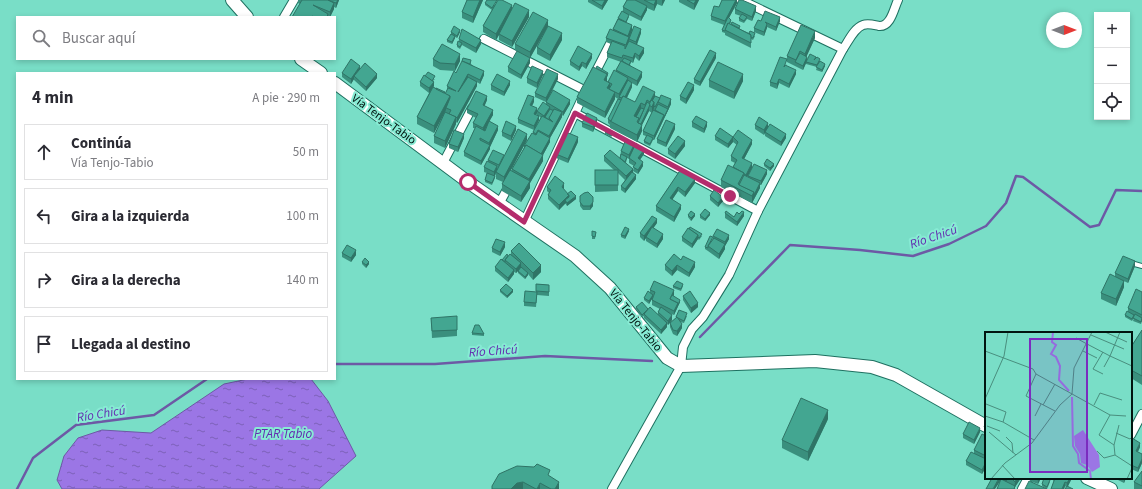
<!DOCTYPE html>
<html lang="es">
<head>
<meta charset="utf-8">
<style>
	body { margin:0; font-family:"Source Sans 3",sans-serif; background:#f7f7f7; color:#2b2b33 }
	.controls { position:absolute; right:12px; top:12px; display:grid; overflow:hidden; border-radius:0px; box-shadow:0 2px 6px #0003 }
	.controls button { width:36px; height:36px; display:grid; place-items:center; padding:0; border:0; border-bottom:1px solid #e1e1e2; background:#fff; color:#2b2b33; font:20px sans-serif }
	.compass { position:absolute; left:1046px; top:12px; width:36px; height:36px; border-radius:50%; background:#fff; box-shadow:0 2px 6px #0003; rotate:90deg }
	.stop { position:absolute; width:12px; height:12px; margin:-9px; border:3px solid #b42c6c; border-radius:50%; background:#fff }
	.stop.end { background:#b42c6c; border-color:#fff; box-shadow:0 1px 4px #0008 }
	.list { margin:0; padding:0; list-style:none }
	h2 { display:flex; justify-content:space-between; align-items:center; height:52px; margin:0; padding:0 16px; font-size:17px }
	h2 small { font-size:13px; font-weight:400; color:#7c7c81 }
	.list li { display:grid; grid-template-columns:26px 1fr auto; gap:12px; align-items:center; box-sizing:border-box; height:56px; margin:0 8px 8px; padding:0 8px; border:1px solid #e1e1e2; border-radius:0px }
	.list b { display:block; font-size:15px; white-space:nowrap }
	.list p { margin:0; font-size:13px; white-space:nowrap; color:#7c7c81 }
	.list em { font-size:13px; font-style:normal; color:#7c7c81 }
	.icon { flex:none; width:22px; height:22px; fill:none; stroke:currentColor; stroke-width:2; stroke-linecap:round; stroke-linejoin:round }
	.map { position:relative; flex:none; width:1142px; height:489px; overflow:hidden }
	.search { position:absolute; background:#fff; box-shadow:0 2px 6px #0003; left:16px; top:16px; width:320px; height:44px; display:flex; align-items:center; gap:10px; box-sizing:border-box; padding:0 14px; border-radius:0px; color:#7c7c81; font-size:15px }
	.panel { position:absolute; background:#fff; box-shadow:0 2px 6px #0003; left:16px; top:72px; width:320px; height:308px; border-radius:0px }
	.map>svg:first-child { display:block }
</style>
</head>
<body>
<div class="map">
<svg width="1142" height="489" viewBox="0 0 1142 489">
	<defs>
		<pattern id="water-ripples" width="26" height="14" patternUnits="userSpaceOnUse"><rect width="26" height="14" fill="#9b76e5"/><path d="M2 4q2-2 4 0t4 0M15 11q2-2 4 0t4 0" fill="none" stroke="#7c60b8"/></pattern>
	</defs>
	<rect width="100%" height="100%" fill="#79dec7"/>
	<path fill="url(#water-ripples)" stroke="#6d59a5" d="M248,379h63l17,22 28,55 -37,33h-257l-5,-9 7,-24 14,-18 24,-8 49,3 73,-49z"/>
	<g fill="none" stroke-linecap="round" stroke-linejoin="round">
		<g stroke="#6d59a5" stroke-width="2.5">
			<path d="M700,337l90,-92 70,5 53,6 36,-12 37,-18 20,-23 10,-27 7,1 67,50 9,-2 17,-35 26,1"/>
			<path d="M335,364h100l110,-8 107,5"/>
			<path d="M17,489l16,-31 43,-33 78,-10 53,-36"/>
		</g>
		<defs>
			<path id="lane" d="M1131,263l11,3"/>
			<g id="street">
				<path d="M741,0l102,49"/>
				<path d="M284,17l10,-17"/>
				<path d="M484,39l102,52"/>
				<path d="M594,75l21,-41"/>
				<path d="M575,113l183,98"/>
				<path d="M443,163l29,-55"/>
				<path d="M499,204l11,-20"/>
				<path d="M524,222l60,-128"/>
				<path d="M1131,435l11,-21"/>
				<path d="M612,489l69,-123 2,-19 9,-18 11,-12 26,-42 29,-64 85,-162c5,-7 11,-21 20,-24 5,-2 11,0 16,1 12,1 15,-18 19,-26"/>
				<path d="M1022,489l6,-11"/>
			</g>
			<g id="secondary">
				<path d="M232,0l15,17"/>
				<path d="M301,59l20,14"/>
				<path d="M335,83l133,99 107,74 35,32 57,70 14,8 134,-5 57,6 24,8 90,51"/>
				<path d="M1087,478l24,11"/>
			</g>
		</defs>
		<use href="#lane" stroke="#1e7060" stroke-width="6"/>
		<use href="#street" stroke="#1e7060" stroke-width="10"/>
		<use href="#secondary" stroke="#1e7060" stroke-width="14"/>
		<use href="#lane" stroke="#fff" stroke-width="4"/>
		<use href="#street" stroke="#fff" stroke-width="8"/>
		<use href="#secondary" stroke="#fff" stroke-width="12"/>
	</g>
	<g fill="#3a8f7d">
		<path d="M298,0h41l-3,8 -2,-1v2l-4,8h-38l8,-13 -2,-1z"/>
		<path d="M467,0h16l-10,23 -11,-5v-6z"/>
		<path d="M588,0h20l-6,10 -14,-8z"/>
		<path d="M627,0h38l-3,6 -5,-2 -3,7 -7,-3v2l-6,11 -18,-9v-5z"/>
		<path d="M679,0h20l-5,10 -15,-8z"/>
		<path d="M737,0v3l-8,15 2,4 -1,2 10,4v1l9,4 6,3 -2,4 -2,-1v9l-26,-13v-2l-3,-1v-2l2,-5 -13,-5v-4l8,-9z"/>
		<path d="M485,3l27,6 17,8 -17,30 -13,-7v-5l-3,5 -13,-8v-6l9,-16 -7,-5z"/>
		<path d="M735,9l21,2 -4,10 -5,-2 -3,4 -5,-2v-3l2,-2 -6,-2z"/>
		<path d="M629,17l-3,6 6,6 9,4 -4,12 7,8 -5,8 -4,-4 -2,6 -2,-1 -1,3 12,12 -5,9 -5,-3v4l-5,11 8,4 20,-6 16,8 -17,36h-1l-3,6 -6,-3v-2l2,-5 -3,-1v-4l9,-18 -3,-2 -7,14v6l-5,11 -27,-14v-3l-2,-2v-4l10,-20 -3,-2v2l-10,19 -28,-15v-6l31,-22 -1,2 -1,4 2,1 8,-11v-1l5,-8 -14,-5v-4l4,-9 -5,-2v-4l7,-7v-2l5,-11z"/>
		<path d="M761,21h19l-4,10 -9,-4 -3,9 -10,-4v-4z"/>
		<path d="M548,26l-18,32 -15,-8v-6z"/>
		<path d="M451,32h9l-3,6 -2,-1v1l-3,6 -5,-2v-2l4,-6z"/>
		<path d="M815,38l-9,18 1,4 9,-2 9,8 -3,6 -6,-2 1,-3 -11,-3v-1l-3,7 -16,-8v-6z"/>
		<path d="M459,39l22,5 -5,9 -14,-8 -2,4 -3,-2v-2l2,-4z"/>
		<path d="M562,40l-12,21 -13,-7v-7z"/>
		<path d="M592,58l-6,11 -4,-3 -3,5 -9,-6v-4z"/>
		<path d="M716,58l-16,28 -6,-3v-4z"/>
		<path d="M433,59l27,2 -5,10 -15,-1 -7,-4z"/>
		<path d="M471,63v1l13,11 -4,9 -3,-2v4l-20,37 -1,-1v2l-11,24 -11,-5v-7l10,-22 -10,19 -17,-9v-7l12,-24 -9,-7v-4l15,-3 -2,2 1,5 -1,1 12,7 2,-4v-4l9,-13z"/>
		<path d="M530,63l-9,16 -13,-7v-5z"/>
		<path d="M787,64l-1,2 10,8 -7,14 -10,-5 -2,6 -7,-3v-4z"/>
		<path d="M360,69l17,9 -11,13 -12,-11v-1l-3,5 -9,-7v-4z"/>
		<path d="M543,75l-6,13 -10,-5v-5z"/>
		<path d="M558,79l-8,16 20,9 -7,12 -1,-1v2l-12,21v4l-7,13v6l-13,22v5l-9,14 -19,-11v-7l1,-2 -7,-3v-5l-1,2v2l-3,7 -7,-3v-2l2,-7 -3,-1v-5l4,-6v-1l16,-2 23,-18 -16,30 1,1v-2l12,-21v-2l9,-12v-2l8,-14 -2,-2v4l-5,10 -16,-7v-4l16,-17 -2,4 5,7 -1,2 1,1v-5l9,-7v-2l-11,-5v-4z"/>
		<path d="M709,80l34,1 -9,18 -25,-12z"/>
		<path d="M491,85h19l-6,11 -13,-6z"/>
		<path d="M694,90l-8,14 -6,-4v-4z"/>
		<path d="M487,100l-3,6 9,9 -4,6 9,9 -8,17v2l-9,16 -17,-9v-4l11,-24h-2v-5l3,-5 -9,-5v-4z"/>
		<path d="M597,122l-4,10 -11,-5v-4z"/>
		<path d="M692,122l15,4 -3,7 -12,-6z"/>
		<path d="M755,125l13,1 18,12 -5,8 -16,-10v-3l-1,2 -9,-6z"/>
		<path d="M675,129l-9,18 -9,-4v-4z"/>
		<path d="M516,130l-5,11 -9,-5v-4z"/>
		<path d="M605,132l8,3 -2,2 -6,-3z"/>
		<path d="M715,136l18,1 19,7 -8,15 8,9 -5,9h1v-1l19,-2 -6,11h-1v3l-8,15 -31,-16v-7l12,-13 2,-4 -4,-2v-5l6,-11 -4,-3 -5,6 -13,-8z"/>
		<path d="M464,138l-6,14 -9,-4v-4z"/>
		<path d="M578,142l-10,21 -12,-5v-4z"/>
		<path d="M635,145l9,9 -4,6 3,6 -5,8 -5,-3 1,-5 -5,-3v-4l-2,-1 -1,5 7,9 3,7 -11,14 -4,-3v-4l4,-6 -7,-7v18l-23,1v-22h19l-10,-9v-5l16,2 1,-7z"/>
		<path d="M685,146l-10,13 -7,-5v-5z"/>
		<path d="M764,164l10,2 -4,5 -6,-5z"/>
		<path d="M681,169l14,14 -10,14 -7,-6 -6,9 9,9 -7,13 -18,-11v-5z"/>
		<path d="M547,187l17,1 -1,1 4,5 9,5 -9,7 -2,-3 -6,7 -11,-11v-4l1,-2 -2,-2z"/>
		<path d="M580,196l13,10 -3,4h-7l-3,-4z"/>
		<path d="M710,196l13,5 -5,6 -8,-7z"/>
		<path d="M725,213l9,4 5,-3 5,2 -7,10 -12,-8z"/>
		<path d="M688,215l7,1 -4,5 -3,-4z"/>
		<path d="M700,215h10l-5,6 -5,-3z"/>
		<path d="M657,223l-4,5 10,11 -6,9 -11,-7v-3l-2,3 -4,-4v-4z"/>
		<path d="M689,229l13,7 -3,4 -1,-1 -6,9 -10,-7v-4z"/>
		<path d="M629,231l-4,8 -4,-2v-2z"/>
		<path d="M596,232l-1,7h-3v-3z"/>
		<path d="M713,236l16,3 -4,7v3l-6,10 -11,-8 -3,-2v-2l8,-8z"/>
		<path d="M505,247l-5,9 -8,-4v-4z"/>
		<path d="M511,251l30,21 -8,8 -5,-6v1l-3,4 -7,-6v-2l-2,2 -2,-1v2l-6,8 -13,-11v-4l7,-7 6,-4h3z"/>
		<path d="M342,253l14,2 -5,7 -9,-5z"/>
		<path d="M681,260l14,7 -6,10 -12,-7 -5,6 -7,-6v-5z"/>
		<path d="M362,262l7,2 -3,4 -4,-4z"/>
		<path d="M1135,266l-7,17 -4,-2v6l-8,19 -15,-7v-6l14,-16v-4z"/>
		<path d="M536,284l13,1v11l-12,-1 -1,12 -12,-1v-4l12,-10z"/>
		<path d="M673,286h10l-2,5 -8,-3z"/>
		<path d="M500,290l13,2 -6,6 -7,-6z"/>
		<path d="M650,290l24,5 -1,1 7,6 -6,13 -6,-2 4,7 -4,5 -1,-1v3l-6,7 -17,-16v-2l-2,1 -6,-8v-2l12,2 10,5v-2l2,-3 -8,-4v-5l2,-4 -1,-1v2l-4,7 -5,-4v-2l6,-6z"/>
		<path d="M1142,292v29l-1,3 -8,-3 1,-3 -2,3 -7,-4v-2l3,-3v-4z"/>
		<path d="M683,296l15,11 -7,6 -8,-13z"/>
		<path d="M687,316l-3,7 -4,-1 2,6 -5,8 -4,-2 -3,-7v-4l6,-5v-1z"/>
		<path d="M431,318l26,12v6l-25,2z"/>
		<path d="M1142,330v55l-11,-7v-31z"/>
		<path d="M472,333l12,1v2l-12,-1z"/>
		<path d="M828,419l-20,42 -26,-13v-8z"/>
		<path d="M986,423v9l-2,-1v-4z"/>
		<path d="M980,432l-6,12 -11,-6v-4z"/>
		<path d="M986,436v31l-4,7 -16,-9v-4l8,-8v-3z"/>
		<path d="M1131,441l9,6 -2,5 4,2v9l-4,9 -7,-3z"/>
		<path d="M1142,471v18h-8v-7z"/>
		<path d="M550,476l9,13h-67z"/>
		<path d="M992,478h29l-6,9v2h-18l4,-9z"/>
		<path d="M1030,478h11l-3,6 -8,-3z"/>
		<path d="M1050,478h22l-4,8 -2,1 -1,-1 -1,3h-13l3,-8z"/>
		<path d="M1114,478h12l-2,5z"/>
		<path d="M1050,482l-3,7 -5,-3v-2z"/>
	</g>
	<g fill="#2f7466">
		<path d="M338,0h1l-3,8v-5z"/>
		<path d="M480,0h3l-10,23v-6z"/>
		<path d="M605,0h3l-6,10v-4z"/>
		<path d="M656,0h1v4l-3,7v-6z"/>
		<path d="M662,0h3l-3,6z"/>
		<path d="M696,0h3l-5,10v-6z"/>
		<path d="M736,0h1v3l-12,22v-4z"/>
		<path d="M334,3v6l-4,8v-5z"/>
		<path d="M512,5v7l-16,28v-6z"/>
		<path d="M647,6v4l-6,11v-4z"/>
		<path d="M756,6v5l-4,10v-4z"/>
		<path d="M529,10v7l-17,30v-6z"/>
		<path d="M780,17v4l-4,10v-4z"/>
		<path d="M548,20v6l-18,32v-6z"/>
		<path d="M767,24v4l-3,8v-4z"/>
		<path d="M632,25v5l-3,8v4l-3,8v-5l2,-6v-3z"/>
		<path d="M641,29v4l-5,13v-4z"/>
		<path d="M460,30v2l-3,6v-2z"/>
		<path d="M815,31v7l-10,22v-6z"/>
		<path d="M562,33v7l-12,21v-6z"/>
		<path d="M455,36v2l-3,6v-2z"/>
		<path d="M481,40v4l-5,9v-5z"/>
		<path d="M644,48v5l-5,8v-5z"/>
		<path d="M635,53v4l-2,6v-5z"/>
		<path d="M716,53v5l-16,28v-4z"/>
		<path d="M460,54v7l-5,10v-7z"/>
		<path d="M592,54v4l-6,11v-5z"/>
		<path d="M807,57v4l-4,9v-4z"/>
		<path d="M530,58v5l-9,16v-4z"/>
		<path d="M582,62v4l-3,5v-4z"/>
		<path d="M825,64v2l-3,6v-2z"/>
		<path d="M360,66v4l-6,6v3l-3,5v-5z"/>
		<path d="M796,70v4l-7,14v-4z"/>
		<path d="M484,71v4l-4,9v-4z"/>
		<path d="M543,71v4l-6,13v-5z"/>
		<path d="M642,72v5l-5,9v-5z"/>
		<path d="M608,73v2l-1,2v4l-3,5v-6z"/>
		<path d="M377,74v4l-11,13v-4z"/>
		<path d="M468,74v4l-10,14z"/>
		<path d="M558,74v5l-12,23v-4z"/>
		<path d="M743,74v7l-9,18v-7z"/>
		<path d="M628,78v4l-9,17v-5z"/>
		<path d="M779,79v4l-2,6v-5z"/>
		<path d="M510,81v4l-6,11v-4z"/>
		<path d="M434,82v4l-5,7v-5z"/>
		<path d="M477,82v4l-20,37v-5z"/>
		<path d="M610,83v6l-3,-1z"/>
		<path d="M632,83v4l-8,16v-4z"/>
		<path d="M694,85v5l-8,14v-5z"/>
		<path d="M615,92v7l-10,19v-6z"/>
		<path d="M655,92v6l-3,7 -2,-3z"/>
		<path d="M450,96v7l-4,5v2l-12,23v-7z"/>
		<path d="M487,96v4l-4,10v-5z"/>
		<path d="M534,97v5l-4,7v-4z"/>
		<path d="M671,99v5l-17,36v-4l10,-21 4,-6v-2z"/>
		<path d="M570,100v4l-7,12v-4z"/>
		<path d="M654,102v6l-2,5v-6z"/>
		<path d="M641,103v7l-6,11 -1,-5z"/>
		<path d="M550,107v4l-6,9v-4z"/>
		<path d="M649,107v4l-7,14v6l-5,11v-7l3,-9z"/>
		<path d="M537,108v5l-3,6v-5z"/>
		<path d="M493,110v5l-10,18v-5z"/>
		<path d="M562,112v5l-12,21v4l-7,13v6l-13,22v5l-9,14v-6l8,-13v-4l11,-24 9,-15v-4z"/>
		<path d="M539,116v4l-5,10v-4z"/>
		<path d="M456,117v7l-11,24v-7z"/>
		<path d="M597,118v4l-4,10v-5z"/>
		<path d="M707,122v4l-3,7v-4z"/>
		<path d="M768,123v5l-3,4 -1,3v-5z"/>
		<path d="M675,124v5l-9,18v-4z"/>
		<path d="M498,126v4l-8,17v2l-9,16v-4l8,-16v-2z"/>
		<path d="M516,126v4l-5,11v-5z"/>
		<path d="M464,134v4l-6,14v-5z"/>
		<path d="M527,134v6l-23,43v-6z"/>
		<path d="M786,134v4l-5,8v-4z"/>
		<path d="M578,137v5l-10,21v-4z"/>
		<path d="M733,137v5l-5,6v-4z"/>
		<path d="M752,140v4l-10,19v-5z"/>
		<path d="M685,141v5l-10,13v-5z"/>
		<path d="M635,143v4l-6,12v-4z"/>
		<path d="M644,150v4l-6,8v-4z"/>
		<path d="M643,162v4l-5,8v-4z"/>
		<path d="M752,163v5l-6,11v-4z"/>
		<path d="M774,164v2l-4,5v-3z"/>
		<path d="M497,166v4l-1,2 -2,5v-5z"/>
		<path d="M633,169v4l-7,7v-4z"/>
		<path d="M767,170v4l-6,11v-4z"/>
		<path d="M636,175v4l-11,14v-4z"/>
		<path d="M695,179v4l-10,14v-5z"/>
		<path d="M564,183v5l-2,3v-4z"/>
		<path d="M760,183v5l-8,15v-7z"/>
		<path d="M678,187v4l-8,12v-5z"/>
		<path d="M569,195v5l-10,10v-5z"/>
		<path d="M576,196v3l-9,7v-3z"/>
		<path d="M723,197v4l-5,6v-4z"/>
		<path d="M593,202v4l-3,4v-4z"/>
		<path d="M681,205v4l-7,13v-5z"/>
		<path d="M744,212v4l-7,10v-4z"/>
		<path d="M710,213v2l-5,6v-2z"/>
		<path d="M695,214v2l-4,5v-3z"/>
		<path d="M657,219v4l-10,14h-1v1l-2,3v-5z"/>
		<path d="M629,229v2l-4,8v-3z"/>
		<path d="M663,234v5l-6,9v-4z"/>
		<path d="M698,235v4l-6,9v-4z"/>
		<path d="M729,235v4l-4,7v3l-6,10v-5l6,-9v-3z"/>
		<path d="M505,242v5l-5,9v-4z"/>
		<path d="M356,250v5l-5,7v-4z"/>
		<path d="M1135,261v5l-7,17v-4z"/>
		<path d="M369,262v2l-3,4v-3z"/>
		<path d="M695,262v5l-6,10v-4z"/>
		<path d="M521,263v5l-5,5v-4z"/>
		<path d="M541,265v7l-8,8v-7z"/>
		<path d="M677,265v5l-5,6v-5z"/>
		<path d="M514,270v4l-6,8v-4z"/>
		<path d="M528,273v2l-3,4v-2z"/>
		<path d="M1124,281v6l-8,19v-7z"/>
		<path d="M513,290v2l-6,6v-2z"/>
		<path d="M674,290v5l-3,6 -1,-2z"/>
		<path d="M653,295v2l-4,7v-3z"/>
		<path d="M680,300v2l-6,13v-4z"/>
		<path d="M698,303v4l-7,6v-5z"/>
		<path d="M672,315v5l-4,5v-4z"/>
		<path d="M667,323v4l-6,7v-4z"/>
		<path d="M682,324v4l-5,8v-5z"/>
		<path d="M828,410v9l-20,42v-9z"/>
		<path d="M980,428v4l-6,12v-4z"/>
		<path d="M1140,443v4l-4,8v-4z"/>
		<path d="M1142,459v4l-4,9v-4z"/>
		<path d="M986,462v5l-4,7v-4z"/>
		<path d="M999,478h2v2l-6,9h-2z"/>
		<path d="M1004,478h3v3l-3,3z"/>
		<path d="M1017,478h4l-6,9v2h-1l1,-7z"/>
		<path d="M1039,478h2l-3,6v-4z"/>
		<path d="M1070,478h2l-5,10v-5z"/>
		<path d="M1124,478h2l-2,5z"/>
		<path d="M523,482v7h-12l6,-6z"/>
		<path d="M559,482v7h-4z"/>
		<path d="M1065,482v4l-1,3h-2z"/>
		<path d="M540,483v6h-3z"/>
	</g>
	<g fill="#43a691" stroke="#2f7466">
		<path d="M302,0h26l6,3 -4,9 -17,-7 15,9 -1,3h-13l-2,-1v1h-20z"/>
		<path d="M328,0h10l-2,3z"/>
		<path d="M467,0h13l-7,17 -11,-5z"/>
		<path d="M487,0h10l-5,8 -7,-5z"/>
		<path d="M498,0h4l10,5 -16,29 -13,-8z"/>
		<path d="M592,0h13l-3,6z"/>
		<path d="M627,0h8l12,6 -6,11 -18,-10z"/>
		<path d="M644,0h12l-2,5z"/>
		<path d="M687,0h9l-2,4z"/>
		<path d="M722,0h14l-11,21 -14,-5 3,-10 5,1z"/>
		<path d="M739,0h3l14,6 -4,11 -17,-8z"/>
		<path d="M515,3l14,7 -17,31 -13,-7z"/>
		<path d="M622,11l7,4 -3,7 -8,-4z"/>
		<path d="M765,11l15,6 -4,10 -11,-5 2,2 -3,8 -10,-4 4,-8 3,1z"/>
		<path d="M533,12l15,8 -18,32 -15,-8z"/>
		<path d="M742,14l5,3 -3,4 -5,-3z"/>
		<path d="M728,17l3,3 -2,4 -1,-1 -3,8 -3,-1z"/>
		<path d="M618,19l14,6 -4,11 -15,-7z"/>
		<path d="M732,22l8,4 -1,2 -8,-4z"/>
		<path d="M728,23l23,12v8l-26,-13z"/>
		<path d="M801,25l14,6 -10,23 -5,-3 -4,9 -9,-4z"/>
		<path d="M454,26l6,4 -3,6 -6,-4z"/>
		<path d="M548,26l14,7 -12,22 -13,-8z"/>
		<path d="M634,26l7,3 -5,13 -7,-3z"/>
		<path d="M462,29l19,11 -5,8 -17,-9z"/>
		<path d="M610,29l19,8 -3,8 -20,-7z"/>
		<path d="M750,31l5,2 -2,5 -2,-1v-2l-2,-2z"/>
		<path d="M451,34l4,2 -3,6 -5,-2z"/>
		<path d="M458,41l4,2 -2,4 -3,-2z"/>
		<path d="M612,41l13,5v3l4,-8 15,7 -5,8 -4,-3 -2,5 -10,-3 -1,3 -15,-5z"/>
		<path d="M442,44l18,10 -5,10 -15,-1 -7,-4z"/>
		<path d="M578,46l14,8 -6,10 -4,-2 -3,5 -9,-6z"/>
		<path d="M710,50l6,3 -16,29 -6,-3z"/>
		<path d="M517,51l13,7 -9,17 -13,-8z"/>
		<path d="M800,53l7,4 -4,9 -8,-4z"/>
		<path d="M810,54l6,3 -2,3 3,-3 3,2 -3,6 -11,-3z"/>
		<path d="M780,57l7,2 -3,8 1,-2 11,5 -7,14 -10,-5 -2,5 -7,-2z"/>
		<path d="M463,58l8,2 -1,4 -8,-3z"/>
		<path d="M624,58l7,3 -2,4 -7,-4z"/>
		<path d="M351,59l9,7 -9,13 -9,-6z"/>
		<path d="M462,61l22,10 -4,9 -12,-6 -10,18 10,-15 9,5 -20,36 -1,-1 -7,-3 2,-4 -5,-2 4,-10v-2l-5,-2 3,-6 8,3 -9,-5 7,-15 2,2z"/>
		<path d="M621,61l21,11 -5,9 -21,-11z"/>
		<path d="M820,61l5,3 -3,6 -6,-3z"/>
		<path d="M718,62l25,12 -9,18 -25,-12z"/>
		<path d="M365,63l12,11 -11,13 -12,-11z"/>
		<path d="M532,66l11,5 -6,12 -10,-5z"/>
		<path d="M597,66l11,7 -1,2v-1l-11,-6z"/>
		<path d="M593,67l14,7 -3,6 6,3 -3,5 8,4 -10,20 -28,-15z"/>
		<path d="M547,69l11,5 -12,24 -11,-5z"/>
		<path d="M614,70l14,8 -9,16 -10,-5 3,-5 -4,-2z"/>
		<path d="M428,72l7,4 -3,5 -7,-5z"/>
		<path d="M497,74l13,7 -6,11 -13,-7z"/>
		<path d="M424,75l10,7 -5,6 -9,-6z"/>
		<path d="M628,80l4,3 -7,14 -2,-1 -1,2 -3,-1z"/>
		<path d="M688,82l6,3 -8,14 -6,-3z"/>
		<path d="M643,86l12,6 -5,10 -3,-2 -2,5 -4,-2 -7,13 5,2 -2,4 5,3 -5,10 -27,-14 13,-25 12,6z"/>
		<path d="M433,87l17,9 -16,30 -17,-9z"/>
		<path d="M436,88l9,4 -1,1 -8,-4z"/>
		<path d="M553,90l17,10 -7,12 -17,-10z"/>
		<path d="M476,91l11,5 -4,9 10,5 -10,18 -10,-5 5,-9 -11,-5z"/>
		<path d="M528,95l6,2 -4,8 7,3 -3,6 5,2 -5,10 -16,-7z"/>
		<path d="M661,95l10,4 -3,8 -10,-5z"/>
		<path d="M655,96l5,2 -5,9 -1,-1v-4l-2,-1z"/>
		<path d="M618,99l3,1 -10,21 -3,-2z"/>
		<path d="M651,100l3,2 -2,5 -3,-2z"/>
		<path d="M543,102l7,5 -6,9 -7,-5z"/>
		<path d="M647,102l3,2 -1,3 -8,17 -3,-1z"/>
		<path d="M658,104l10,5 -4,8v-2l-9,-5z"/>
		<path d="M641,108l3,1 -5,11v-2l-3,-1z"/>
		<path d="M550,109l4,2 -5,7v2l-4,-3z"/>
		<path d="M554,109l8,3 -13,24 -11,-6 -2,4 -3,-2 9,-16 11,6 -4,-4z"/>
		<path d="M653,110l11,5 -10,21 -11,-5z"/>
		<path d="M445,112l11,5 -11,24 -11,-5z"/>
		<path d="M587,113l10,5 -4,9 -11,-4z"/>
		<path d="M696,116l11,6 -3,7 -12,-7z"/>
		<path d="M759,117l9,6 -4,7 -9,-5z"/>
		<path d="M666,120l9,4 -9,19 -9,-4z"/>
		<path d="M489,121l9,5 -9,17 -9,-5v2l10,5 -9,16 -17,-9 12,-26 9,5z"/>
		<path d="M506,121l10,5 -5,10 -9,-4z"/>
		<path d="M770,124l16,10 -5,8 -16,-10z"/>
		<path d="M720,128l13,9 5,-7 14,10 -10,18 10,5 -6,12 -2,-1v-1l-11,-6 4,-7 -6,-4 7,-14 -5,-5 -5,7 -13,-8z"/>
		<path d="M518,129l9,5 -23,43 -8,-5z"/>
		<path d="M607,129l6,3 -2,3 -6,-3z"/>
		<path d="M454,130l10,4 -6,13 -9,-3z"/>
		<path d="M538,131l12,7 -9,16 -15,-9 -1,1h-1l8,-13 4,2z"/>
		<path d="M566,132l12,5 -10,22 -12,-5z"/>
		<path d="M647,135l6,3 -3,6 -6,-3z"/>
		<path d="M678,136l7,5 -10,13 -7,-5z"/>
		<path d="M626,139l9,4 -6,12 -8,-4z"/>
		<path d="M636,143l8,7 -6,8 5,4 -5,8 -5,-3 3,-4 -7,-5z"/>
		<path d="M526,145l17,10 -14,24 -17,-10z"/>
		<path d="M493,150l11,5 -5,10 -11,-5z"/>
		<path d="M610,150l23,19 -7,7 -22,-20z"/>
		<path d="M621,154l6,3 -2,5 -5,-4z"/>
		<path d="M767,159l7,5 -4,4 -6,-4z"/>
		<path d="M487,161l10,5 -3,6 -10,-5z"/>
		<path d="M754,164l13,6 -6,11 -13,-5z"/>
		<path d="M728,165l16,8 -6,11 16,8 -2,4 -31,-16z"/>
		<path d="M681,169l14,10 -10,13 -7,-5 -8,11 11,7 -7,12 -18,-11z"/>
		<path d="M510,170l20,11 -9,15 -19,-12z"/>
		<rect x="595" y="170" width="23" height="15"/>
		<path d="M632,172l4,3 -11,14 -4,-3z"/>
		<path d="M487,173l8,3 -3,7 -7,-3z"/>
		<path d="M744,175l16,8 -6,12v-3l-15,-7z"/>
		<path d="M555,176l9,7 -2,4 7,8 -10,10 -11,-10 3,-5 -4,-3z"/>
		<path d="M714,190l9,7 -5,6 -8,-7z"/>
		<path d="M571,191l5,5 -9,7 -2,-3 4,-3v-2l-2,-1z"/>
		<path d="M588,192l5,5v5l-3,4h-7l-3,-4v-6l4,-3z"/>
		<path d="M705,209l5,4 -5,6 -5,-4z"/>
		<path d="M691,211l4,3 -4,4 -3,-3z"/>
		<path d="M726,211l8,6 3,-5 2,2 3,-3 2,1 -7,10 -12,-9z"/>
		<path d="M652,216l5,3 -13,17 -4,-3z"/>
		<path d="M625,227l4,2 -4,7 -4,-1z"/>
		<path d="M652,227l11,7 -6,10 -11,-7z"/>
		<path d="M690,227l12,7 -3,4 -1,-1v-2l-9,-6z"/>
		<path d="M688,228l10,7 -6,9 -10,-7z"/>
		<path d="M717,229l12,6 -4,7 -12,-6z"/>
		<path d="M592,231l4,1 -1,5 -3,-1z"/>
		<path d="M710,236l3,1 -5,9v2l-3,-1z"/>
		<path d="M714,238l11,6 -6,10 -11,-8z"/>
		<path d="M496,239l9,3 -5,10 -8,-4z"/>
		<path d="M519,243l22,22 -8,8 -22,-22z"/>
		<path d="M347,245l9,5 -5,8 -9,-5z"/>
		<path d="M507,254l1,2 -3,4v2l-3,-2z"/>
		<path d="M510,254l11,9 -5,6 -11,-9z"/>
		<path d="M674,254l7,6 2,-4 12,6 -6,11 -12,-8 -5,6 -7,-6z"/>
		<path d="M1123,256l12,5 -7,18 -13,-6z"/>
		<path d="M365,258l4,4 -3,3 -4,-3z"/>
		<path d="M501,259l13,11 -6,8 -13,-11z"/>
		<path d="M521,267l7,6 -3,4 -7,-6z"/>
		<path d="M1110,274l14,7 -8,18 -15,-6z"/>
		<path d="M654,281l20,9 -4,9 8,4 -4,8 -22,-11 3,-8 -5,-2z"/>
		<path d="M677,281l6,3 -2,5 -8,-3z"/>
		<path d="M506,284l7,6 -6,6 -7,-6z"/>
		<path d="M536,284l13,1v7l-13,-1z"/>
		<path d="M1136,289l6,3v23l-14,-7z"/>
		<path d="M525,291l12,1 -1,11 -12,-1z"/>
		<path d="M648,291l5,4 -4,6 -5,-3z"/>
		<path d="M690,291l8,12 -7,5 -8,-12z"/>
		<path d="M672,295l8,5 -2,5v-2l-8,-4z"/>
		<path d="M642,302l6,7 -6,6 -6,-8z"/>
		<path d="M650,307l17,16 -6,7 -17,-16z"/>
		<path d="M661,307l11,8 -4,6 -10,-9z"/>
		<path d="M679,310l8,3 -3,8 -6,-3 -1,-1h-1z"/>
		<path d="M1127,311l7,4 -2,4 -7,-4z"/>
		<path d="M1135,314l7,4 -1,4 -8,-4z"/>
		<path d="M457,316v14l-25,1 -1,-13z"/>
		<path d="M677,317l5,7 -5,7 -4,-1 -3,-7z"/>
		<path d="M475,325h4l5,9 -12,-1z"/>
		<path d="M1142,330v46l-11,-6v-23z"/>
		<path d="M801,398l27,12 -20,42 -26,-12z"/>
		<path d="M969,422l11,6 -6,12 -11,-6z"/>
		<path d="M986,423v5l-2,-1z"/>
		<path d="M982,434l4,2v20l-12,-6z"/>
		<path d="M1132,438l8,5 -4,8 6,3v5l-4,9 -7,-3v-24z"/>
		<path d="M971,452l15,7v3l-4,8 -16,-9z"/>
		<path d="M537,464l13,6 -2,5 11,7 -4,7h-4l-11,-6 -3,6h-1l-13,-7 -6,1 -6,6h-19v-3l7,-12 18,-8 17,1z"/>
		<path d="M1142,471v15l-8,-4z"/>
		<path d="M992,478h7l-6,11h-7z"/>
		<path d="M1011,478h6l-2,4z"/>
		<path d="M1033,478h6l-1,2z"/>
		<path d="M1044,478h2l4,2 -3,7 -5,-3z"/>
		<path d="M1055,478l4,1 -2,-1h13l-3,5 -2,-1 -3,7h-11z"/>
		<path d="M1001,479l14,7 -1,3h-17z"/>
		<path d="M1029,481l18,8h-22z"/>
		<path d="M1067,486l6,3h-8z"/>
	</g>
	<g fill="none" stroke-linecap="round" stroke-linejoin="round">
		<path stroke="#b42c6c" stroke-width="5" d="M468,182l56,40 51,-109 155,83"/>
	</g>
	<g text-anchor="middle" stroke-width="4" stroke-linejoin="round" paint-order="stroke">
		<g font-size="12" fill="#011510" stroke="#87ebd4">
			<text transform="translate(384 119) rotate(36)" y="4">Vía Tenjo-Tabio</text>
			<text transform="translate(636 320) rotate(51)" y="4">Vía Tenjo-Tabio</text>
		</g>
		<g font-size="13" font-style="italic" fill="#632caf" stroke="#87ebd4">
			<text transform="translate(933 236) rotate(-19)" y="5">Río Chicú</text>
			<text transform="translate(493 350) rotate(-4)" y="5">Río Chicú</text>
			<text transform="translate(101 413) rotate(-9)" y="5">Río Chicú</text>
			<text x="283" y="438">PTAR Tabio</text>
		</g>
	</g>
	<g transform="translate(985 332)">
		<rect width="147" height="147" fill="#79dec7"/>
		<path d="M98,98l16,25 1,12 -8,5 -5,-7 -6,-2 -1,-9 -5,-8 -1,-10z" fill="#9b76e5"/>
		<path fill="none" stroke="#9b76e5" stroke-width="2" d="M68,0l-1,10 4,3 -5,9 5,3 4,9 -1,14 10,11M87,65l1,49 5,8 1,9 11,8 1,8"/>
		<path fill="none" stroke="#498e7e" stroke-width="1" d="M120,0l22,10M106,3l33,14M91,6l11,6M102,12l23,12 10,-24M0,19l48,18 3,5 74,41 16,1M98,19l14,7M118,20l-10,17 10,5M119,35l6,-11 22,10M51,42l-10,22 29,15M0,67l19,-43 4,-24M1,72l20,8 -3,10M58,73l12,-21M109,73l6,-12 22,7M125,83l-11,20 15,10M0,84l18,6 31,18M50,84l6,-12M134,93l-5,20 1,10 17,11M2,94l13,5M4,100l27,23M131,101l14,6 2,-2M21,105l6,6 1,10M112,119l7,7 11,-3M17,133l13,14M6,147l14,-16 27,-20 28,-38 12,-11 2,-26 18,-36M142,147l5,-11"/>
		<path fill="#7b2cbf" fill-opacity="0.15" stroke="#7b2cbf" stroke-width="2" d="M45,7h57v133h-57z"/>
		<rect width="147" height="147" fill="none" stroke="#011510" stroke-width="2"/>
	</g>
</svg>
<div class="controls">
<button>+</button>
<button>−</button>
<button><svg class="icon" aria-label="locate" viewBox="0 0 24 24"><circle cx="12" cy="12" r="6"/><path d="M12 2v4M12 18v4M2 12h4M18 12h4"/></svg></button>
</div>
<svg class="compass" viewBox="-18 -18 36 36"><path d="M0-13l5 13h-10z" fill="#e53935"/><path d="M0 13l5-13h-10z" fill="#7c7c81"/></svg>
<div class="stop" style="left:468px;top:182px"></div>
<div class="stop end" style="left:730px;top:196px"></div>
<div class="search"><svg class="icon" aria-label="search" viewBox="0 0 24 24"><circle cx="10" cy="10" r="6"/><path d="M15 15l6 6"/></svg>Buscar aquí</div>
<section class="panel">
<h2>4 min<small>A pie · 290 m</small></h2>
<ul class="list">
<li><svg class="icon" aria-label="ahead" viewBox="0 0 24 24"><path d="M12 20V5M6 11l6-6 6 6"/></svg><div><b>Continúa</b><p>Vía Tenjo-Tabio</p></div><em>50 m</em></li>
<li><svg class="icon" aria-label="left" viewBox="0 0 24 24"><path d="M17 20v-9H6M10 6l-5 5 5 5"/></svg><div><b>Gira a la izquierda</b></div><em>100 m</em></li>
<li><svg class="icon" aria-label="right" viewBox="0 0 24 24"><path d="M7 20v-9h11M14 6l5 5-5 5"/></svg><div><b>Gira a la derecha</b></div><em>140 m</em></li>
<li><svg class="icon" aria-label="arrive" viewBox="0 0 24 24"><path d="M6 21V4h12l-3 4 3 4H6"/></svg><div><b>Llegada al destino</b></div></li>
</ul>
</section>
</div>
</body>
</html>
